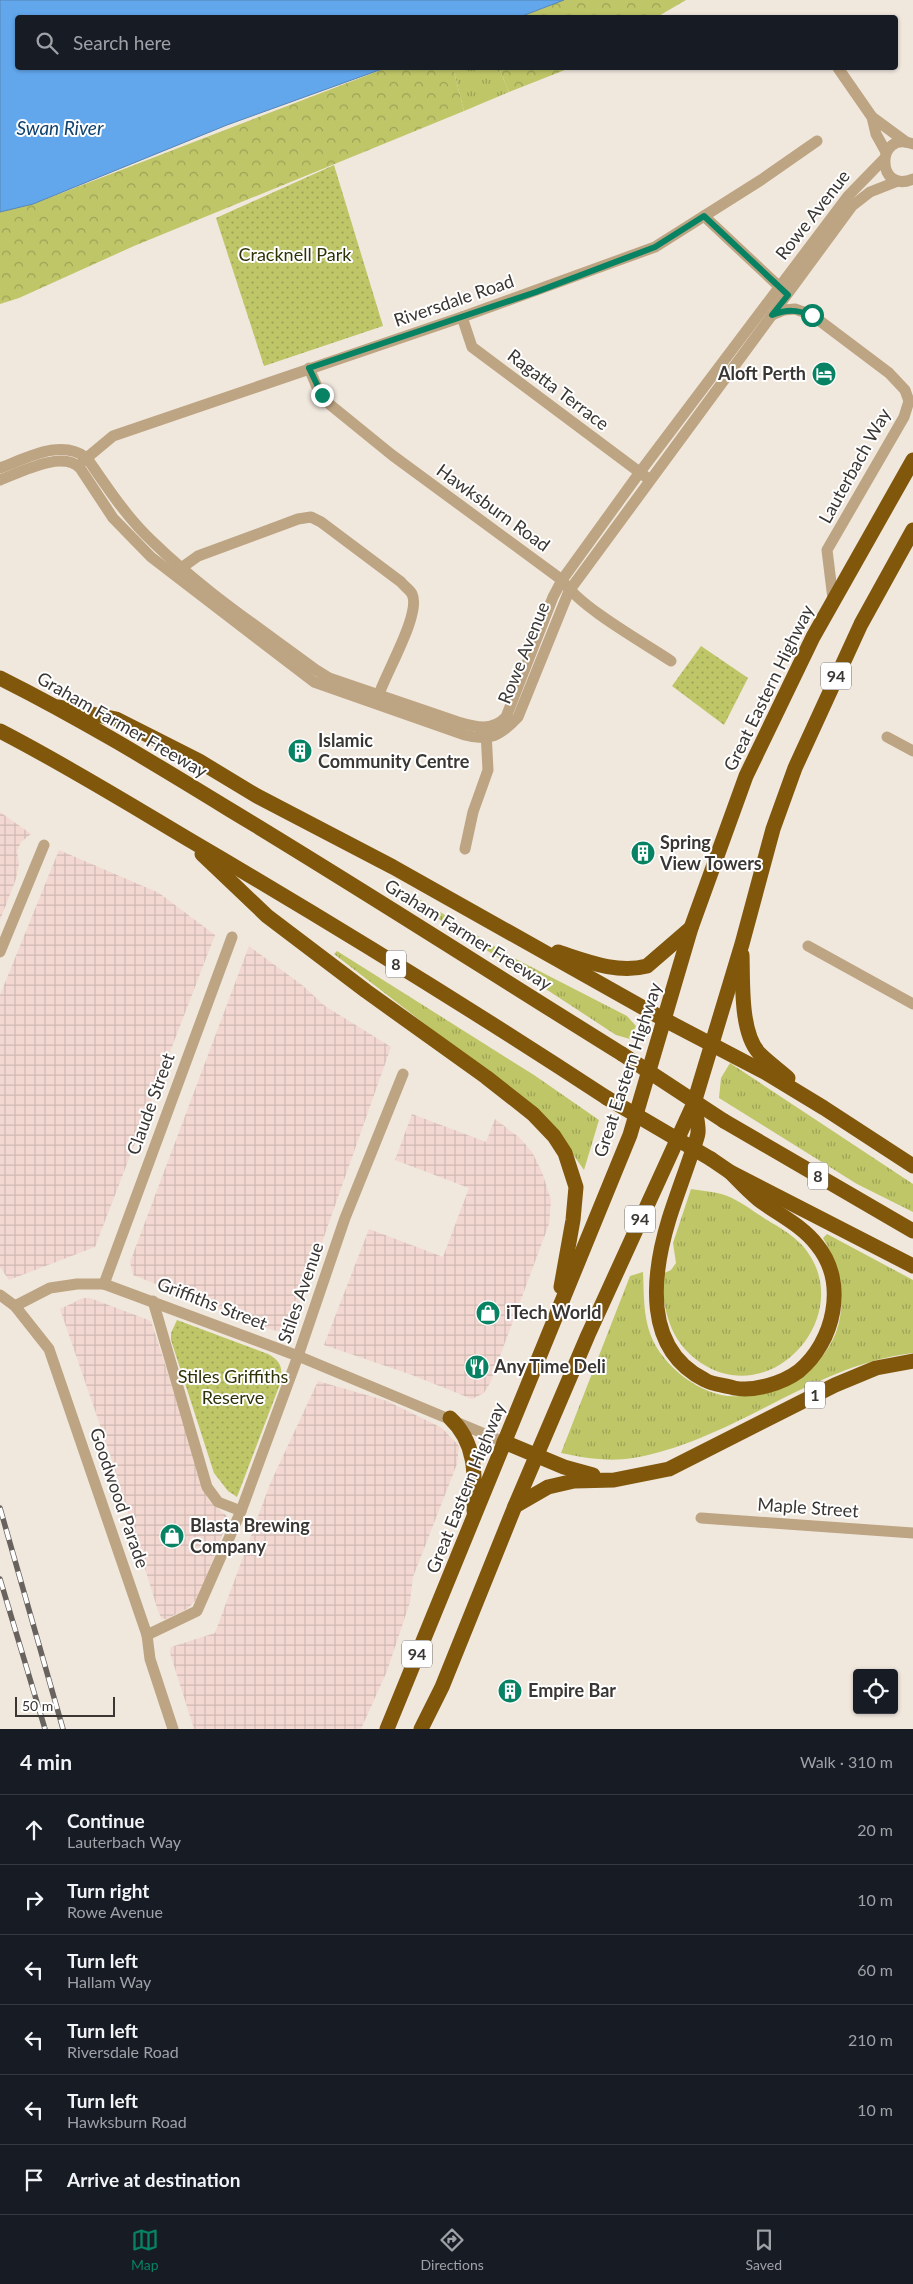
<!DOCTYPE html>
<html lang="en">
<head>
<meta charset="utf-8">
<style>
	body { margin:0; font-family:Lato,sans-serif; background:#242831; color:#f1f3f6 }
	.controls { position:absolute; right:15px; bottom:15px; display:grid; overflow:hidden; border-radius:5px; box-shadow:0 1px 4px #0004 }
	.controls button { width:45px; height:45px; display:grid; place-items:center; padding:0; border:0; border-bottom:1px solid #363941; background:#171b24; color:#f1f3f6; font:25px sans-serif }
	.scale { position:absolute; left:15px; bottom:12px; width:100px; box-sizing:border-box; padding-left:5px; border:2px solid #3a3633; border-top:0; font-size:14px; line-height:18px; white-space:nowrap; color:#3a3633; -webkit-text-stroke:4px #fff; paint-order:stroke }
	.stop { position:absolute; width:15px; height:15px; margin:-11px; border:4px solid #078262; border-radius:50%; background:#fff }
	.stop.end { background:#078262; border-color:#fff; box-shadow:0 1px 5px #0008 }
	.list { margin:0; padding:0; list-style:none }
	h2 { display:flex; justify-content:space-between; align-items:center; height:65px; margin:0; padding:0 20px; font-size:21px }
	h2 small { font-size:16px; font-weight:400; color:#9ea1a6 }
	.list li { display:grid; grid-template-columns:32px 1fr auto; gap:15px; align-items:center; box-sizing:border-box; height:70px; padding:0 20px; border-top:1px solid #363941 }
	.list b { display:block; font-size:19px; white-space:nowrap }
	.list p { margin:0; font-size:16px; white-space:nowrap; color:#9ea1a6 }
	.list em { font-size:16px; font-style:normal; color:#9ea1a6 }
	.icon { flex:none; width:28px; height:28px; fill:none; stroke:currentColor; stroke-width:2; stroke-linecap:round; stroke-linejoin:round }
	.map { position:relative; flex:none; width:913px; height:1729px; overflow:hidden }
	.search { position:absolute; background:#171b24; box-shadow:0 1px 4px #0004; left:15px; right:15px; top:15px; height:55px; display:flex; align-items:center; gap:12px; box-sizing:border-box; padding:0 18px; border-radius:5px; color:#9ea1a6; font-size:19px }
	.sheet { height:485px; background:#171b24 }
	nav { display:flex; justify-content:space-around; align-items:center; box-sizing:border-box; height:70px; border-top:1px solid #363941; background:#171b24; font-size:14px; color:#9ea1a6 }
	nav a { display:grid; justify-items:center; gap:2px }
	nav .on { color:#078262 }
	.map>svg:first-child { display:block }
</style>
</head>
<body>
<div class="map">
<svg width="913" height="1729" viewBox="0 0 913 1729">
	<defs>
		<pattern id="industrial-grid" width="8" height="8" patternUnits="userSpaceOnUse" patternTransform="scale(1.25)"><rect width="8" height="8" fill="#f2d8d1"/><path d="M0 4h8M4 0v8" fill="none" stroke="#d0bab4"/></pattern>
		<pattern id="grass-tufts" width="24" height="20" patternUnits="userSpaceOnUse" patternTransform="scale(1.25)"><rect width="24" height="20" fill="#bfc668"/><path d="M3 7l-1-3M5 7V3M7 7l1-3M15 17l-1-3M17 17v-4M19 17l1-3" fill="none" stroke="#9ca256"/></pattern>
		<pattern id="forest-crowns" width="20" height="18" patternUnits="userSpaceOnUse" patternTransform="scale(1.25)"><rect width="20" height="18" fill="#bfc668"/><path d="M2 6a3 3 0 1 1 6 0M12 15a3 3 0 1 1 6 0" fill="none" stroke="#9ca256"/></pattern>
		<pattern id="park-dots" width="8" height="8" patternUnits="userSpaceOnUse" patternTransform="scale(1.25)"><rect width="8" height="8" fill="#bfc668"/><path d="M2 2h.1M6 6h.1" fill="none" stroke="#9ca256" stroke-width="1.8" stroke-linecap="round"/></pattern>
	</defs>
	<rect width="100%" height="100%" fill="#f0e7dd"/>
	<g fill="url(#industrial-grid)">
		<path d="M0,812l31,22 -10,8 -4,9 2,13 -3,15 -16,41z"/>
		<path d="M59,850l100,43 56,42 -120,312 -86,33 -9,-13v-272z"/>
		<path d="M249,946l53,39 23,21 66,41 -77,218 -21,55 -8,12 -13,-2 -139,-55 -3,-13z"/>
		<path d="M412,1114l74,28 9,-23 25,19 12,14 10,20 9,28 -2,24 -59,159 -6,10 -12,6 -60,-24 -88,-30 45,-116 74,28 26,-69 -74,-28z"/>
		<path d="M83,1298h7l61,23 58,179 20,18 -31,80 -11,11 -21,10h-4l-4,-8 -48,-157 -50,-145z"/>
		<path d="M318,1381l69,20 55,27 17,18 -2,18 -44,113 -3,25 -23,69 -26,58h-167l-24,-76 1,-6 44,-14 55,-149z"/>
	</g>
	<g fill="url(#grass-tufts)">
		<path d="M453,68h46l10,24 -45,19z"/>
		<path d="M395,886l31,17 82,52 119,61 9,10 -6,13 -14,-4 -223,-146z"/>
		<path d="M337,951l197,124 65,45 -15,50 -31,-44 -49,-41 -170,-131z"/>
		<path d="M730,1063l183,121v28l-56,-28 -138,-86 2,-20z"/>
		<path d="M691,1189c13,2 29,3 41,9 12,6 24,15 35,22 12,7 24,14 34,24 60,65 -26,168 -100,119 -32,-22 -38,-53 -39,-89l9,-4 5,-7 -3,-20z"/>
		<path d="M827,1234l86,46v73c-101,12 -180,88 -280,105 -25,4 -48,0 -72,-5l69,-177 13,-4c1,21 0,44 8,64 12,31 54,64 89,60 12,-2 25,-8 36,-12 9,-3 21,-5 29,-9 5,-3 9,-10 13,-14 33,-35 28,-85 5,-123z"/>
	</g>
	<g fill="url(#forest-crowns)">
		<path d="M564,0h122l-29,17 -140,1z"/>
		<path d="M386,68h67l11,43 -330,135 -115,52 -19,6v-92l33,-8z"/>
		<path d="M499,68h71l-61,24z"/>
	</g>
	<g fill="url(#park-dots)">
		<path d="M334,165l49,161 -119,40 -48,-148z"/>
		<path d="M701,646l47,32 -24,47 -52,-39z"/>
		<path d="M177,1320l91,34c14,7 15,16 12,30l-43,113 -9,-6 -14,-18 -43,-133v-7z"/>
	</g>
	<path fill="#62a7ec" stroke="#5685b4" d="M0,0h564l-47,18h-499v50h367l-158,57 -194,79 -33,8z"/>
	<g fill="none" stroke-linecap="round" stroke-linejoin="round">
		<g stroke="#bda482" stroke-width="11">
			<path d="M838,68l34,49 4,17 10,18"/>
			<path d="M872,117l34,25"/>
			<path d="M913,144c-38,-15 -37,51 0,35"/>
			<path d="M704,216l81,76"/>
			<path d="M772,315l12,-5 11,-1 17,6 77,58 16,17 4,11 -5,16 -77,133 6,49"/>
			<path d="M462,317l10,30 174,130"/>
			<path d="M309,368l8,19 11,16 64,52 170,125c19,28 79,61 109,81"/>
			<path d="M83,461l30,-25 349,-119 193,-70 106,-67 56,-39"/>
			<path d="M0,468c27,-10 61,-30 87,-10 20,29 40,60 66,84 49,48 108,87 163,128l13,8 129,44c17,5 34,10 48,-5l47,-120 9,-17 78,-108 208,-276 36,-37"/>
			<path d="M0,480c21,-8 62,-30 80,-12l33,50 38,39 163,125 151,53c25,7 36,0 53,-18l51,-126 283,-385 18,-14 28,-11"/>
			<path d="M177,571l21,-15 100,-37 13,-2 10,5 80,60c3,4 9,8 11,12 10,20 -29,83 -35,106"/>
			<path d="M887,737l26,14"/>
			<path d="M465,849l8,-37 15,-42 -2,-38"/>
			<path d="M808,946l105,58"/>
			<path d="M0,952l44,-107"/>
			<path d="M104,1284l128,-347"/>
			<path d="M0,1295l15,11 34,43 98,286 3,24 23,70"/>
			<path d="M153,1301l54,186 11,15 23,9"/>
			<path d="M15,1306l35,-18 27,-4h27l194,72 206,86"/>
			<path d="M701,1518l212,15"/>
			<path d="M147,1635l50,-24 44,-100 57,-155 47,-138 58,-144"/>
		</g>
		<g stroke="#81570c" stroke-width="15">
			<path d="M0,678c78,39 152,84 227,130 133,80 263,164 395,246"/>
			<path d="M59,707l57,12 83,42 58,35 136,71 272,153 103,54 56,34 89,58"/>
			<path d="M0,731c66,34 129,73 193,111 140,82 278,167 414,256"/>
			<path d="M202,854l65,62 99,75 120,86 47,37 21,22 11,17 11,34 -3,33 -12,67"/>
			<path d="M558,952c28,9 59,22 89,14l44,-38"/>
			<path d="M742,955c1,27 -2,77 17,98 9,9 20,17 29,25"/>
			<path d="M694,1103c1,9 5,21 4,30 -1,7 -5,15 -7,22 -7,21 -15,42 -22,64 -17,56 -26,130 36,161 8,5 20,5 29,8 20,4 49,-5 65,-17 35,-29 49,-88 18,-126 -15,-20 -40,-31 -59,-46 -10,-8 -19,-18 -28,-27"/>
			<path d="M724,1121l189,110"/>
			<path d="M711,1159l19,13 183,94"/>
			<path d="M450,1418c27,25 25,59 24,93"/>
			<path d="M504,1442l60,25 29,8"/>
			<path d="M515,1506l33,-19 26,-6 40,-1 55,-11 166,-84 41,-17 37,-7"/>
			<path d="M387,1729l243,-594 61,-207 55,-152 67,-139 100,-177"/>
			<path d="M421,1729l21,-42 73,-181 73,-171 106,-232 48,-159 31,-115 22,-61 66,-144 52,-94"/>
		</g>
		<defs>
			<g id="rail">
				<path d="M0,1508l63,221"/>
				<path d="M0,1579l45,150"/>
			</g>
		</defs>
		<use href="#rail" stroke="#69635f" stroke-width="5.5"/>
		<use href="#rail" stroke="#fff" stroke-width="4" stroke-dasharray="11" stroke-linecap="butt"/>
		<g stroke="#81570c" stroke-width="15">
			<path d="M622,1054l102,67"/>
			<path d="M607,1098l104,61"/>
		</g>
	</g>
	<g fill="none" stroke-linecap="round" stroke-linejoin="round">
		<path stroke="#078262" stroke-width="6" d="M322,395l-13,-27 227,-76 119,-45 49,-31 84,79 -16,20c16,-6 24,-5 40,0"/>
	</g>
	<defs>
		<symbol id="hotel-disc" viewBox="-11 -11 22 22"><circle r="9.5" fill="#078262" stroke="#fff"/><path d="M-6-4.5h1.5V1H6V5H4.5V3h-9V5H-6ZM-4 0a1.8 1.8 0 1 1 3.6 0ZM.5 0V-2.5h3Q6-2.5 6 0Z" fill="#fff"/></symbol>
		<symbol id="building-disc" viewBox="-11 -11 22 22"><circle r="9.5" fill="#078262" stroke="#fff"/><path d="M-4-6H4V6H1V3H-1V6H-4ZM-2.5-4.3h1.7v1.8h-1.7ZM.8-4.3h1.7v1.8H.8ZM-2.5-1h1.7V.8h-1.7ZM.8-1h1.7V.8H.8Z" fill="#fff"/></symbol>
		<symbol id="shop-disc" viewBox="-11 -11 22 22"><circle r="9.5" fill="#078262" stroke="#fff"/><path d="M-5-2.5h2.3a2.7 3.5 0 0 1 5.4 0H5L5.5 6h-11ZM-1.5-2.5h3a1.5 2.3 0 0 0-3 0Z" fill="#fff"/></symbol>
		<symbol id="restaurant-disc" viewBox="-11 -11 22 22"><circle r="9.5" fill="#078262" stroke="#fff"/><path d="M-5-6h1v4h1v-4h1v4h1v-4h1v5L-1.5 .5V6h-2V.5L-5-1ZM5-6V6H3V1.5H1.5Q1.5-4 5-6Z" fill="#fff"/></symbol>
	</defs>
	<g fill-rule="evenodd">
		<use href="#hotel-disc" x="810" y="360" width="28" height="28"/>
		<use href="#building-disc" x="286" y="737" width="28" height="28"/>
		<use href="#building-disc" x="629" y="839" width="28" height="28"/>
		<use href="#shop-disc" x="474" y="1299" width="28" height="28"/>
		<use href="#restaurant-disc" x="463" y="1353" width="28" height="28"/>
		<use href="#shop-disc" x="158" y="1522" width="28" height="28"/>
		<use href="#building-disc" x="496" y="1677" width="28" height="28"/>
	</g>
	<g text-anchor="middle" stroke-width="4" stroke-linejoin="round" paint-order="stroke">
		<g fill="#fff" stroke="#757270" stroke-width="1">
			<rect x="821" y="662.5" width="30" height="27" rx="4"/>
			<rect x="386" y="950.5" width="20" height="27" rx="4"/>
			<rect x="808" y="1162.5" width="20" height="27" rx="4"/>
			<rect x="625" y="1205.5" width="30" height="27" rx="4"/>
			<rect x="805" y="1381.5" width="20" height="27" rx="4"/>
			<rect x="402" y="1640.5" width="30" height="27" rx="4"/>
		</g>
		<g font-size="16" font-weight="bold" fill="#3a3633">
			<text x="836" y="682">94</text>
			<text x="396" y="970">8</text>
			<text x="818" y="1182">8</text>
			<text x="640" y="1225">94</text>
			<text x="815" y="1401">1</text>
			<text x="417" y="1660">94</text>
		</g>
		<g font-size="18" fill="#3a3633" stroke="#fff">
			<text transform="translate(813 215) rotate(-52)" y="6">Rowe Avenue</text>
			<text transform="translate(454 301) rotate(-19)" y="6">Riversdale Road</text>
			<text transform="translate(558 390) rotate(37)" y="6">Ragatta Terrace</text>
			<text transform="translate(855 466) rotate(-61)" y="6">Lauterbach Way</text>
			<text transform="translate(493 508) rotate(36)" y="6">Hawksburn Road</text>
			<text transform="translate(524 653) rotate(-68)" y="6">Rowe Avenue</text>
			<text transform="translate(769 688) rotate(-64)" y="6">Great Eastern Highway</text>
			<text transform="translate(122 725) rotate(30)" y="6">Graham Farmer Freeway</text>
			<text transform="translate(468 935) rotate(32)" y="6">Graham Farmer Freeway</text>
			<text transform="translate(628 1070) rotate(-72)" y="6">Great Eastern Highway</text>
			<text transform="translate(151 1104) rotate(-70)" y="6">Claude Street</text>
			<text transform="translate(301 1293) rotate(-71)" y="6">Stiles Avenue</text>
			<text transform="translate(212 1304) rotate(21)" y="6">Griffiths Street</text>
			<text transform="translate(466 1488) rotate(-68)" y="6">Great Eastern Highway</text>
			<text transform="translate(119 1498) rotate(71)" y="6">Goodwood Parade</text>
			<text transform="translate(808 1508) rotate(4)" y="6">Maple Street</text>
		</g>
		<g font-size="18" fill="#2f3106" stroke="#fff">
			<text x="295" y="261">Cracknell Park</text>
			<text x="233" y="1383">Stiles Griffiths<tspan x="233" dy="21">Reserve</tspan></text>
		</g>
		<g font-size="18" font-weight="bold" fill="#3a3633" stroke="#fff" text-anchor="start">
			<text x="806" y="380" text-anchor="end">Aloft Perth</text>
			<text x="318" y="747">Islamic<tspan x="318" dy="21">Community Centre</tspan></text>
			<text x="660" y="849">Spring<tspan x="660" dy="21">View Towers</tspan></text>
			<text x="506" y="1319">iTech World</text>
			<text x="494" y="1373">Any Time Deli</text>
			<text x="190" y="1532">Blasta Brewing<tspan x="190" dy="21">Company</tspan></text>
			<text x="528" y="1697">Empire Bar</text>
		</g>
		<g font-size="19" font-style="italic" fill="#11436f" stroke="#fff">
			<text x="60" y="135">Swan River</text>
		</g>
	</g>
</svg>
<div class="controls">
<button><svg class="icon" aria-label="locate" viewBox="0 0 24 24"><circle cx="12" cy="12" r="6"/><path d="M12 2v4M12 18v4M2 12h4M18 12h4"/></svg></button>
</div>
<div class="scale">50 m</div>
<div class="stop" style="left:812px;top:315px"></div>
<div class="stop end" style="left:322px;top:395px"></div>
<div class="search"><svg class="icon" aria-label="search" viewBox="0 0 24 24"><circle cx="10" cy="10" r="6"/><path d="M15 15l6 6"/></svg>Search here</div>
</div>
<section class="sheet">
<h2>4 min<small>Walk · 310 m</small></h2>
<ul class="list">
<li><svg class="icon" aria-label="ahead" viewBox="0 0 24 24"><path d="M12 20V5M6 11l6-6 6 6"/></svg><div><b>Continue</b><p>Lauterbach Way</p></div><em>20 m</em></li>
<li><svg class="icon" aria-label="right" viewBox="0 0 24 24"><path d="M7 20v-9h11M14 6l5 5-5 5"/></svg><div><b>Turn right</b><p>Rowe Avenue</p></div><em>10 m</em></li>
<li><svg class="icon" aria-label="left" viewBox="0 0 24 24"><path d="M17 20v-9H6M10 6l-5 5 5 5"/></svg><div><b>Turn left</b><p>Hallam Way</p></div><em>60 m</em></li>
<li><svg class="icon" aria-label="left" viewBox="0 0 24 24"><path d="M17 20v-9H6M10 6l-5 5 5 5"/></svg><div><b>Turn left</b><p>Riversdale Road</p></div><em>210 m</em></li>
<li><svg class="icon" aria-label="left" viewBox="0 0 24 24"><path d="M17 20v-9H6M10 6l-5 5 5 5"/></svg><div><b>Turn left</b><p>Hawksburn Road</p></div><em>10 m</em></li>
<li><svg class="icon" aria-label="arrive" viewBox="0 0 24 24"><path d="M6 21V4h12l-3 4 3 4H6"/></svg><div><b>Arrive at destination</b></div></li>
</ul>
</section>
<nav>
<a class="on"><svg class="icon" aria-label="map" viewBox="0 0 24 24"><path d="M3 6l6-2 6 2 6-2v14l-6 2-6-2-6 2zM9 4v14M15 6v14"/></svg>Map</a>
<a><svg class="icon" aria-label="directions" viewBox="0 0 24 24"><path d="M12 3l9 9-9 9-9-9zM9 14v-3h6M13 9l2 2-2 2"/></svg>Directions</a>
<a><svg class="icon" aria-label="saved" viewBox="0 0 24 24"><path d="M7 4h10v16l-5-4-5 4z"/></svg>Saved</a>
</nav>
</body>
</html>
